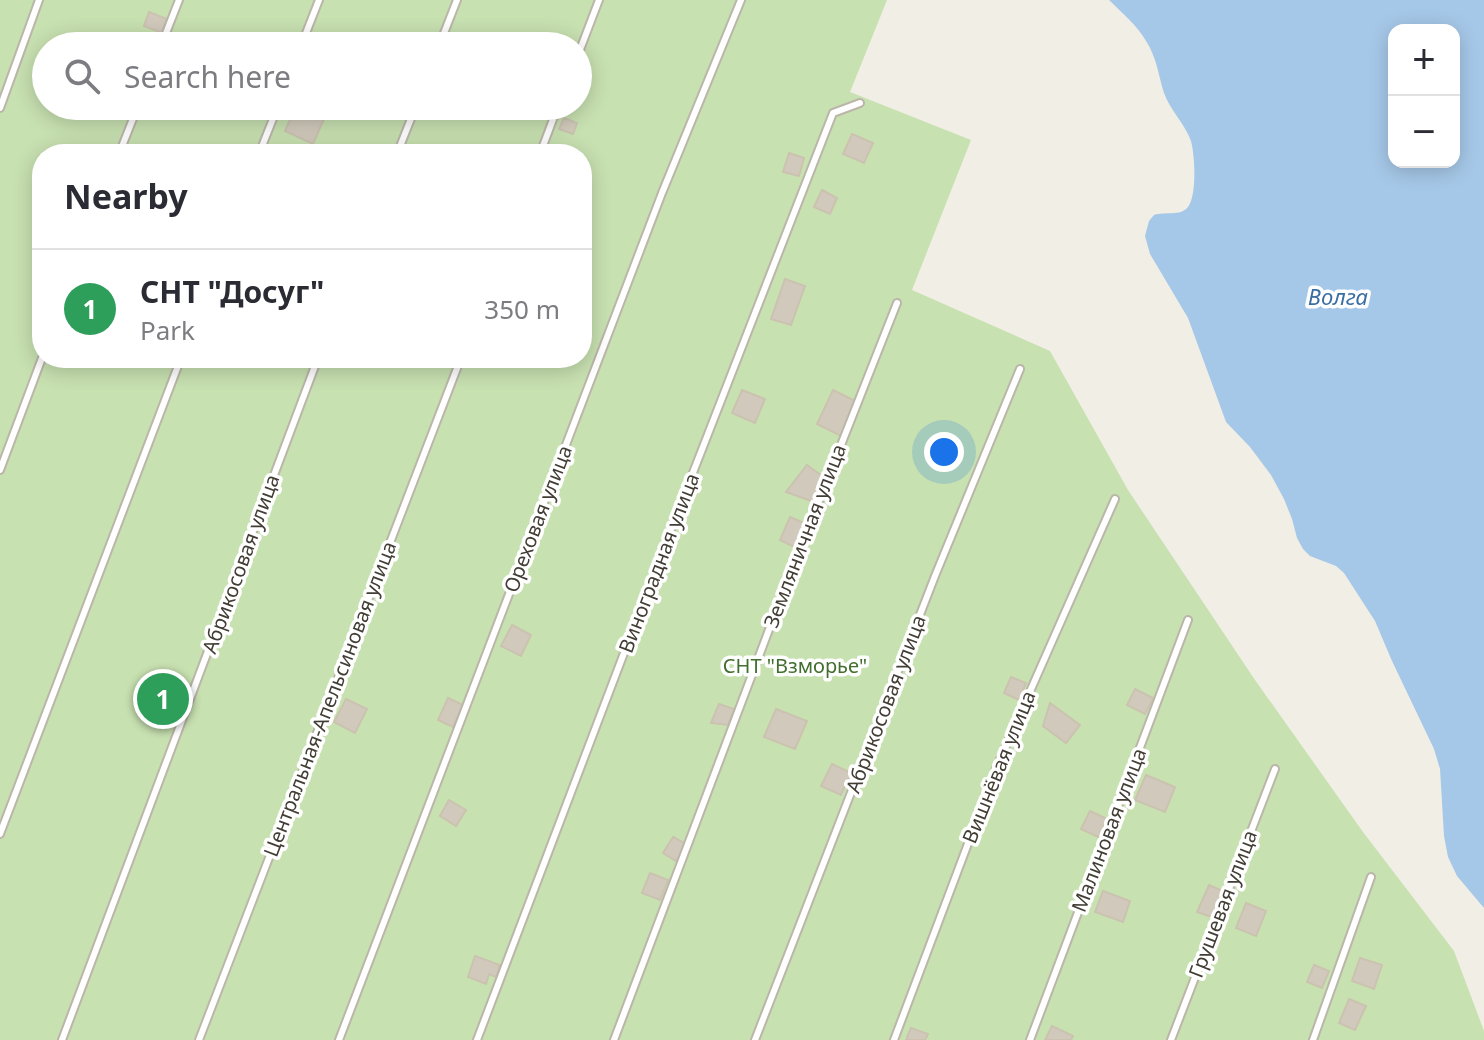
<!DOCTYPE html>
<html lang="en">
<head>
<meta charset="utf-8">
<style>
	body { margin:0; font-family:"Noto Sans",sans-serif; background:#f2f2f3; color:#2b2b33 }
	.controls { position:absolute; right:24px; top:24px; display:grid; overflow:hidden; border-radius:16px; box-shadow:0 4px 20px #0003 }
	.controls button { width:72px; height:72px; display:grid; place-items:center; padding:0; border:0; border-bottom:2px solid #e1e1e2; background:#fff; color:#2b2b33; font:40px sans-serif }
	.you { position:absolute; left:944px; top:452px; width:28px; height:28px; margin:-20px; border:6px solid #fff; border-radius:50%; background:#1a73e8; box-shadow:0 0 0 12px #1a73e833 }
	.badge { display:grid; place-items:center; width:52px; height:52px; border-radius:50%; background:#e55428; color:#fff; font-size:26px; font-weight:700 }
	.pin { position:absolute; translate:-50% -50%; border:4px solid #fff; box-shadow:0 2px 8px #0006 }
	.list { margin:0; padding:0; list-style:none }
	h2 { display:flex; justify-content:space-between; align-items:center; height:104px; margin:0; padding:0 32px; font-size:34px }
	h2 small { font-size:26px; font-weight:400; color:#7c7c81 }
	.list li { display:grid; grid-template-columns:52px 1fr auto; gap:24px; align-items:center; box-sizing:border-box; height:120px; padding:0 32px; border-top:2px solid #e1e1e2 }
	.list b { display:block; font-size:30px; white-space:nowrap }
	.list p { margin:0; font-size:26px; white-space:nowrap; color:#7c7c81 }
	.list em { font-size:26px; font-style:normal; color:#7c7c81 }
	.icon { flex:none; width:44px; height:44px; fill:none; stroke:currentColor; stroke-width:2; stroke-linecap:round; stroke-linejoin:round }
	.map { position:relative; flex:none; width:1484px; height:1040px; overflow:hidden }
	.search { position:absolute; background:#fff; box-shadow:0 4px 20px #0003; left:32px; top:32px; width:560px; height:88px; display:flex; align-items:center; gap:20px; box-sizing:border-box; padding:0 28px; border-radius:44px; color:#7c7c81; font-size:30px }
	.panel { position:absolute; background:#fff; box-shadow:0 4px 20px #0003; left:32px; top:144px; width:560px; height:224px; border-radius:32px }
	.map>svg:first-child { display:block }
</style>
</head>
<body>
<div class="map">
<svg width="1484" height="1040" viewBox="0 0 1484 1040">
	<rect width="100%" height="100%" fill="#f1eee5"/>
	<g fill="#c8e1b1">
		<path d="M0,0h596l-18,48v-2h-532v60h509l-18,48h-495v204h416l-264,682h-194z"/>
		<path d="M604,0h283l-37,92 121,48 -59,150 138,61 78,139 127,190 108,152 91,119 30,80v9h-1280l262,-682h116v-204h-37l18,-48h15v-38z"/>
	</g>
	<path fill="#a6c8e8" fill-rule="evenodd" d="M1109,0h375v908l-27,-32 -9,-19 -4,-21 -4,-67 -6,-20 -42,-88 -17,-40 -31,-48 -8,-7 -26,-10 -7,-7 -6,-11 -5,-19 -8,-20 -13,-24 -21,-28 -24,-25 -38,-104 -38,-64 -5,-18 4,-15 5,-6c11,-4 26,2 34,-8 9,-12 7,-51 3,-66 -6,-17 -21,-31 -27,-48 -6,-19 -7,-35 -18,-52 -9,-16 -24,-28 -37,-41zM1394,30h60v132h-60z"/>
	<g fill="#d1cabc" stroke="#cbc3b0" stroke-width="2">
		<path d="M149,12l18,7 -5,14 -18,-7z"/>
		<path d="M296,106l28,13 -11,25 -28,-13z"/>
		<path d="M564,118l13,5 -4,11 -14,-5z"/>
		<path d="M852,134l21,9 -9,20 -21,-9z"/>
		<path d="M789,153l15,5 -5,18 -16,-4z"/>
		<path d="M822,190l15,8 -7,16 -16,-7z"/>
		<path d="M785,279l20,7 -14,39 -20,-6z"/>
		<path d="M742,390l23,9 -10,24 -23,-10z"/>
		<path d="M833,390l24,12 -16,34 -24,-12z"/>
		<path d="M807,465l15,11 -8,26 -28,-10z"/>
		<path d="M790,517l14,6 -10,24 -14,-7z"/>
		<path d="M512,625l19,10 -10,21 -20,-10z"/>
		<path d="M1011,677l15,6 -7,17 -15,-7z"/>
		<path d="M1135,689l18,9 -8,16 -18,-9z"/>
		<path d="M448,698l15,7 -10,22 -15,-7z"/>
		<path d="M346,699l21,10 -12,24 -21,-11z"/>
		<path d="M1050,703l30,22 -14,18 -23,-17z"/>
		<path d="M719,704l15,5 -6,16 -17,-2z"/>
		<path d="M776,709l31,12 -12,28 -31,-12z"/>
		<path d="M832,764l19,9 -10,22 -20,-9z"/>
		<path d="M1146,775l29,12 -10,25 -30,-12z"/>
		<path d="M449,800l17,10 -10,16 -16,-10z"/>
		<path d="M1090,811l17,8 -9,18 -17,-8z"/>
		<path d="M673,837l13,7 -10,17 -13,-8z"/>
		<path d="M650,873l18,7 -8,20 -18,-7z"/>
		<path d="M1209,885l16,7 -11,26 -17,-6z"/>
		<path d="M1103,891l27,10 -7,21 -28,-10z"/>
		<path d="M1246,903l20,8 -10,25 -20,-8z"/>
		<path d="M475,956l25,9 -4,12 -7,-3 -3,10 -18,-7z"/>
		<path d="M1360,958l22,7 -8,24 -22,-8z"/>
		<path d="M1314,965l15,6 -7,17 -15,-6z"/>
		<path d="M1349,999l17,7 -11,24 -16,-7z"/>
		<path d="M1052,1026l21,10 -2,4h-26z"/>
		<path d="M911,1028l17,6 -3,6h-19z"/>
	</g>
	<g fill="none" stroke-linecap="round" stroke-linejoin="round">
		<defs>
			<g id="lane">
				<path d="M161,46l18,-46"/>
				<path d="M301,46l18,-46"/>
				<path d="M439,46l18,-46"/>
				<path d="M578,55l21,-55"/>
				<path d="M0,108l39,-108"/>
				<path d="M119,154l19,-48"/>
				<path d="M259,154l19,-48"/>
				<path d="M397,154l19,-48"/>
				<path d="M540,154l18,-48"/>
				<path d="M0,470l42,-112"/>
				<path d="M0,834l181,-476"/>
				<path d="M62,1040l256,-682"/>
				<path d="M199,1040l262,-682"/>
				<path d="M339,1040l323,-847 79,-193"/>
				<path d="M477,1040l196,-516 160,-411 27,-10"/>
				<path d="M614,1040l173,-458 110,-279"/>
				<path d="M755,1040l180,-464 85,-207"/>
				<path d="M894,1040l104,-276 117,-265"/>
				<path d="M1030,1040l158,-420"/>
				<path d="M1171,1040l104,-271"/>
				<path d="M1313,1040l58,-163"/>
			</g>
		</defs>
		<use href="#lane" stroke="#bbb6a9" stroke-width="10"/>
		<use href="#lane" stroke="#fff" stroke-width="6"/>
	</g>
	<g text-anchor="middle" stroke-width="7" stroke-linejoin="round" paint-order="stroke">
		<g font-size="20" fill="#423e35" stroke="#fff">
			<text transform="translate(538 519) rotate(-69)" y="7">Ореховая улица</text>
			<text transform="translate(805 536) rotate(-69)" y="7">Земляничная улица</text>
			<text transform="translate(659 563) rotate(-69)" y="7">Виноградная улица</text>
			<text transform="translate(241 564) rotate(-70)" y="7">Абрикосовая улица</text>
			<text transform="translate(330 699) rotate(-69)" y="7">Центральная-Апельсиновая улица</text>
			<text transform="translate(886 704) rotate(-69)" y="7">Абрикосовая улица</text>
			<text transform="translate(999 767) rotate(-68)" y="7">Вишнёвая улица</text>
			<text transform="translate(1109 830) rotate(-69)" y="7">Малиновая улица</text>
			<text transform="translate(1223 904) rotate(-69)" y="7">Грушевая улица</text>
		</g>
		<g font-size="20" fill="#426e2f" stroke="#fff">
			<text x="795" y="673">СНТ "Взморье"</text>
		</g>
		<g font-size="22" font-style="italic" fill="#3a6ea3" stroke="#fff">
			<text x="1338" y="305">Волга</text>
		</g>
	</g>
</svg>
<div class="controls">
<button>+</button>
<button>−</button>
</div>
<div class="you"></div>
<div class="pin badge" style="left:163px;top:699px;background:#2e9e5b">1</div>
<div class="search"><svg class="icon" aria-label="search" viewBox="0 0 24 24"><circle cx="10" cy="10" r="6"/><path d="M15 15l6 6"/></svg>Search here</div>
<section class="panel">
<h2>Nearby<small></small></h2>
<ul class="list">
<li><span class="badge" style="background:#2e9e5b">1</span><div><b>СНТ &quot;Досуг&quot;</b><p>Park</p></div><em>350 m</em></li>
</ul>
</section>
</div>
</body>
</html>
